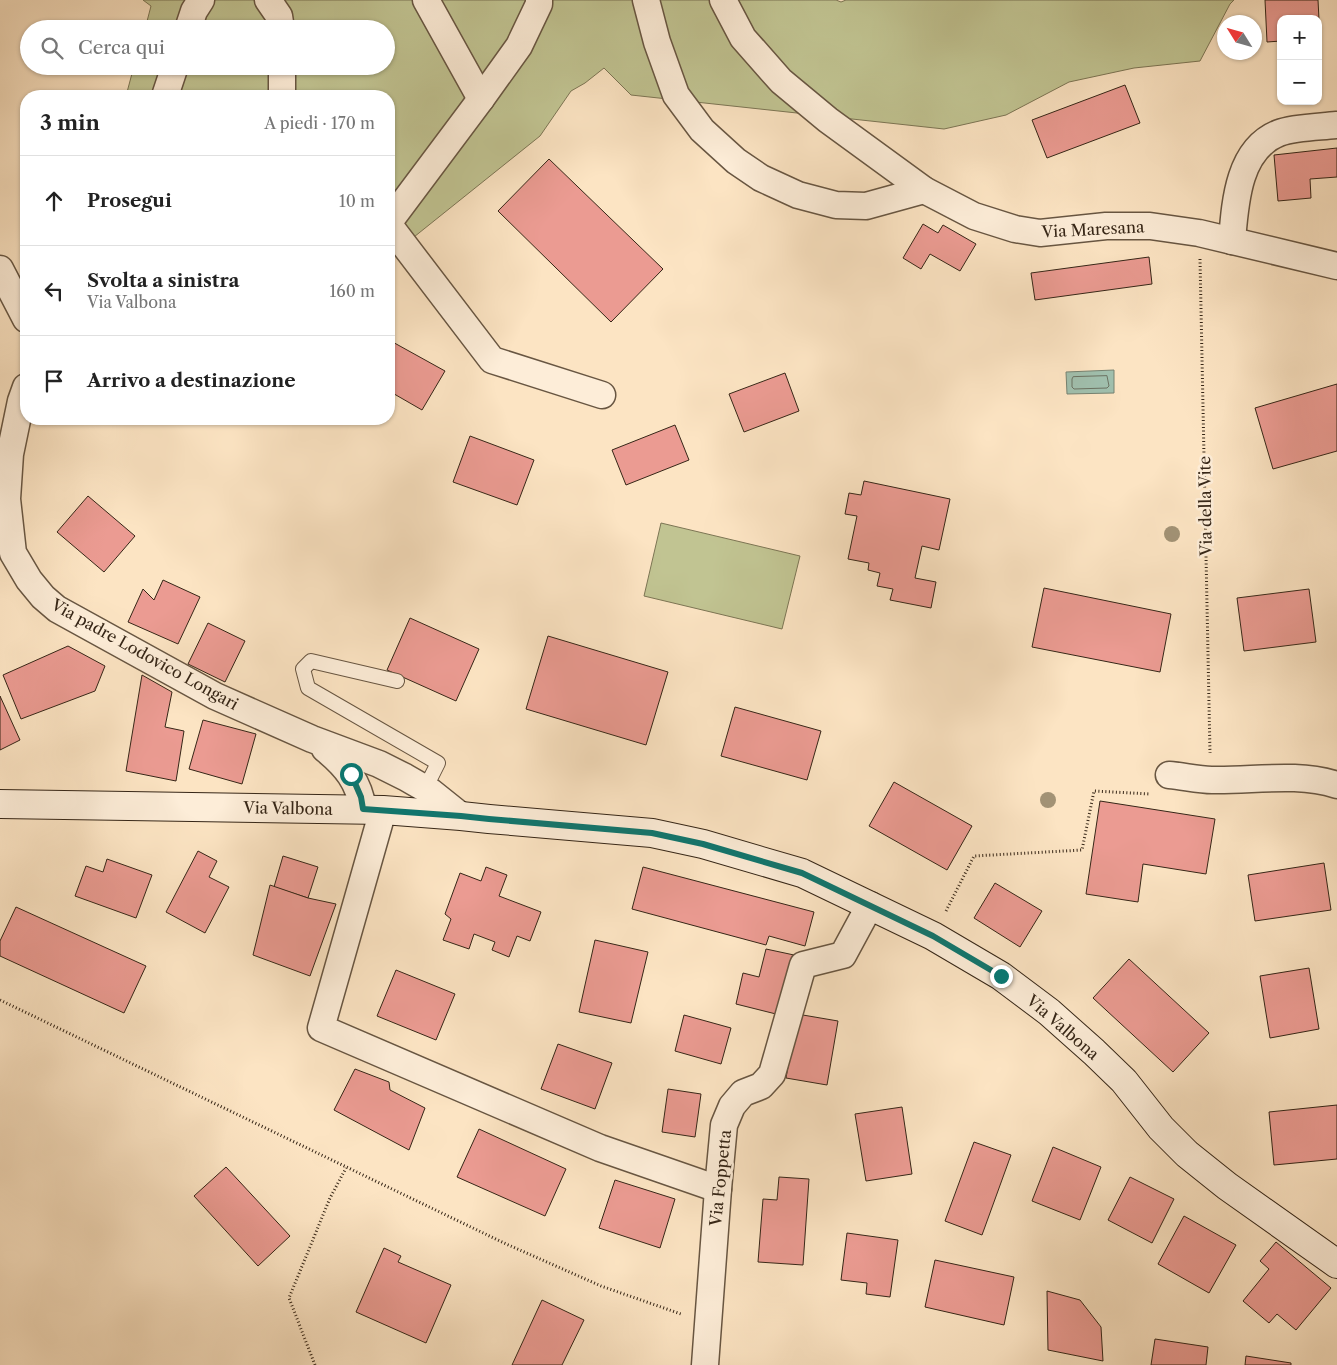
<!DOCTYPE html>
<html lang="it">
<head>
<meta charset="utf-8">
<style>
	body { margin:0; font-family:"Libre Caslon Text",serif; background:#f6f6f6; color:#222 }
	.controls { position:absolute; right:15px; top:15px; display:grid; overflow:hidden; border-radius:10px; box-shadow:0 1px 4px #0004 }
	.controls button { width:45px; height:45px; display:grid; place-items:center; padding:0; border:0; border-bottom:1px solid #e0e0e0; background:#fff; color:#222; font:25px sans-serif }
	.compass { position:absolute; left:1217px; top:15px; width:45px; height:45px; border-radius:50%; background:#fff; box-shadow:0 1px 4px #0004; rotate:307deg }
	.stop { position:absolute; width:15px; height:15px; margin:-11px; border:4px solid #0f766e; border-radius:50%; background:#fff }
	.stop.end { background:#0f766e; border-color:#fff; box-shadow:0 1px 5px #0008 }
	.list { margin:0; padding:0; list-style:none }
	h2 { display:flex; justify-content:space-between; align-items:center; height:65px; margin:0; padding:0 20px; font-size:21px }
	h2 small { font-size:16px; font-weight:400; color:#767676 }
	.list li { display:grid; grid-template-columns:32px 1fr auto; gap:15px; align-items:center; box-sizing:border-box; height:90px; padding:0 20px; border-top:1px solid #e0e0e0 }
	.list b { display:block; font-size:19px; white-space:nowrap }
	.list p { margin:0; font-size:16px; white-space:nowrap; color:#767676 }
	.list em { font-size:16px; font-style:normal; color:#767676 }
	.icon { flex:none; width:28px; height:28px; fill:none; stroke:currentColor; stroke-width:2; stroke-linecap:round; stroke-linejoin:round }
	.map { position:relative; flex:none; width:1337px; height:1365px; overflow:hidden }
	.search { position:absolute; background:#fff; box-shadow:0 1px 4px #0004; left:20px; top:20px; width:375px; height:55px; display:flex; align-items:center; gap:12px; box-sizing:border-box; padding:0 18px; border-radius:28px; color:#767676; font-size:19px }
	.panel { position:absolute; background:#fff; box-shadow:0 1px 4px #0004; left:20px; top:90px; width:375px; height:335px; border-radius:20px }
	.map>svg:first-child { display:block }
</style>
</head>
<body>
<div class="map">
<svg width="1337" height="1365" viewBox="0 0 1337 1365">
	<rect width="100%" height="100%" fill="#fce4c3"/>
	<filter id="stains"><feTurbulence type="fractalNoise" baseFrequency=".004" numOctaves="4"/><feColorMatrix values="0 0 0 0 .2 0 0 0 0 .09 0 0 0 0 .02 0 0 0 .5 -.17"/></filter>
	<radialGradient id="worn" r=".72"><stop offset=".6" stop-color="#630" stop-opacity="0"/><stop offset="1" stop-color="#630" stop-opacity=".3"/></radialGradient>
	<g fill="#c1c492" stroke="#7c7554">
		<path d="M143,0h693l5,2 5,-2h388l-4,4 -30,57 -66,7 -65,14 -63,33 -62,14 -313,-34 -27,-27 -19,15 -14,8 -31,45 -151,121v-161h-263l8,-30h252v-37h-241l6,-23z"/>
		<path d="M661,523l139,33 -18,73 -138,-33z"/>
	</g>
	<path fill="#a0bfad" stroke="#768271" d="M1114,370v23l-47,1 -1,-22z"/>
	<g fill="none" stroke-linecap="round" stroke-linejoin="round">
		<path stroke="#6b7262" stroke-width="1" d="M1107,376l2,10 -2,2 -33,1 -2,-2v-8l1,-2z"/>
	</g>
	<g fill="#eb9b92" stroke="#362617">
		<path d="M1265,0h53l2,39h-2v-20h-37v22l-14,1z"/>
		<path d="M1125,85l15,38 -93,35 -15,-38z"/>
		<path d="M1337,148v29l-27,2 1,19 -33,3 -4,-46z"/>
		<path d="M549,159l114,110 -52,53 -113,-111z"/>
		<path d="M923,224l15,9 5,-8 33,19 -16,27 -30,-17 -9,15 -18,-11z"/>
		<path d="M1149,257l3,27 -117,16 -4,-27z"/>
		<path d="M389,340l56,31 -23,39 -33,-19z"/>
		<path d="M785,373l14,38 -55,21 -15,-38z"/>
		<path d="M1337,384v67l-64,18 -18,-61z"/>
		<path d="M675,425l14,35 -63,25 -14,-35z"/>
		<path d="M470,436l64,24 -17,45 -64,-23z"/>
		<path d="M864,481l86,18 -11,51 -17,-4 -7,32 21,4 -5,26 -41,-8 3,-11 -16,-3 3,-13 -12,-3 1,-7 -21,-4 9,-43 -12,-2 4,-21 12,2z"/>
		<path d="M88,496l47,40 -31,36 -47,-40z"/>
		<path d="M163,580l37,17 -22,47 -50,-22 15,-33 11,11z"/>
		<path d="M1044,588l127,26 -11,58 -128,-25z"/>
		<path d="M1309,589l7,53 -72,9 -7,-53z"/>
		<path d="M410,618l69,31 -23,52 -69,-31z"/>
		<path d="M208,623l37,18 -20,41 -37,-18z"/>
		<path d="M548,636l120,36 -22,73 -120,-36z"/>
		<path d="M68,646l37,20 -10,25 -74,28 -18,-44z"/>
		<path d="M142,675l30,17 -7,35 19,4 -8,50 -50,-10z"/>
		<path d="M0,696l20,44 -20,10z"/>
		<path d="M735,707l86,24 -14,49 -86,-24z"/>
		<path d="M203,720l53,14 -14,50 -53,-15z"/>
		<path d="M894,782l78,44 -25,44 -78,-44z"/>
		<path d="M1100,801l115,18 -9,55 -63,-10 -5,38 -52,-8z"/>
		<path d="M198,851l19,10 -8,16 20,10 -24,46 -39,-21z"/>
		<path d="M283,856l35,11 -10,31 -34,-11z"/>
		<path d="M107,859l45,16 -16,43 -61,-22 11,-30 17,6z"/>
		<path d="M1324,863l7,47 -76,11 -7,-46z"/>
		<path d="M486,867l21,8 -8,21 42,16 -11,29 -13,-5 -8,21 -17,-7 3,-8 -21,-8 -5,15 -26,-9 8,-21 -6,-5 15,-41 21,8z"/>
		<path d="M643,867l171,45 -9,34 -36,-10 -3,9 -134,-36z"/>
		<path d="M995,883l47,28 -22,36 -46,-29z"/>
		<path d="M270,885l38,13 28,6 -26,72 -57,-21z"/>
		<path d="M16,907l130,59 -22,47 -124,-57v-15z"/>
		<path d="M595,940l53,12 -17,71 -52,-11z"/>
		<path d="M766,949l28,6 -14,60 -44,-11 7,-31 16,4z"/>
		<path d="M1129,959l80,74 -36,39 -80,-74z"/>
		<path d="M1309,968l10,61 -49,9 -10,-62z"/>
		<path d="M396,970l59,24 -19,46 -59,-24z"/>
		<path d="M797,1014l41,7 -11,64 -41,-7z"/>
		<path d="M684,1015l47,13 -10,36 -46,-13z"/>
		<path d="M558,1044l54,19 -17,46 -54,-20z"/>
		<path d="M355,1069l34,13 1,8 35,18 -16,42 -75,-40z"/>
		<path d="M668,1089l33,5 -6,43 -33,-5z"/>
		<path d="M1337,1105v54l-63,6 -5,-53z"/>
		<path d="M902,1107l10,67 -46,7 -11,-67z"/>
		<path d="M479,1129l87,40 -21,47 -88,-39z"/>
		<path d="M974,1142l37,13 -29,80 -37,-14z"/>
		<path d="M1053,1147l48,20 -21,53 -48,-19z"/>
		<path d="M226,1167l64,69 -32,30 -64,-70z"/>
		<path d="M779,1177l30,2 -6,86 -45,-3 5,-63 14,1z"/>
		<path d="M1130,1177l44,22 -22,44 -44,-23z"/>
		<path d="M615,1180l60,19 -15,49 -61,-20z"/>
		<path d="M1184,1216l52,29 -27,48 -51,-29z"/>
		<path d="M847,1233l51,7 -8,57 -24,-3 1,-11 -26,-3z"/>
		<path d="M1276,1242l55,46 -35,42 -19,-16 -8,9 -26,-22 26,-32 -9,-8z"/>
		<path d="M384,1248l17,8 -3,6 53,23 -25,58 -70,-31z"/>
		<path d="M935,1260l79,17 -10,48 -79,-18z"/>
		<path d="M1047,1291l33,9 21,27 2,34 -55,-11z"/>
		<path d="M542,1300l42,20 -22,45h-50z"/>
		<path d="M1155,1339l53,8 -2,18h-55z"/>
		<path d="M1246,1356l45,7v2h-46z"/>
	</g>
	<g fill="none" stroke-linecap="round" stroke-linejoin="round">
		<defs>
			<path id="lane" d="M397,681l-86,-20 -8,8 5,19 130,75 -13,26"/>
			<g id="street">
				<path d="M268,0l11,16 2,13"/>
				<path d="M426,0l55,99"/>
				<path d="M646,0l11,42 19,53 26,35 34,31 25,17 37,17 38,10 30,1 58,-16"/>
				<path d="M723,0l20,38 38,43 47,39 96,70 50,26 41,13 25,4 66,-7h44l49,7 138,33"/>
				<path d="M188,29l6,-18 7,-11"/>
				<path d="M165,96l10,-30"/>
				<path d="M282,96v-30"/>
				<path d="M389,222l92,-123 38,-53 20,-42v-4"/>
				<path d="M389,225l103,135 110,35"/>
				<path d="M1232,241c3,-38 6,-92 47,-108 16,-6 41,-6 58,-8"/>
				<path d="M0,269l26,50"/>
				<path d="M26,387l-5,14 -11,53 -3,45 6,54 16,27 14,17 14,12 158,87 97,43 67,25 26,13 26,15 30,24"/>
				<path d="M325,749c21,17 34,33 38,60"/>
				<path d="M1169,775c14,1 29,5 43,5 41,1 85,-8 125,5"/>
				<path d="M383,810l-62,218 279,120 118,41"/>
				<path d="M705,1365l13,-176 6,-64 8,-19 11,-13 18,-7 11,-12 31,-109 40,-10 27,-50"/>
			</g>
			<path id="secondary" d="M0,804l383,6 78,6 28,3 163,14 51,11 99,29 131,63 68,40 48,36 45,40 30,29 37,47 26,26 40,32 110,78"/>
		</defs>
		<use href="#lane" stroke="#685642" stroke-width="16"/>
		<use href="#street" stroke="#685642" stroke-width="29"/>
		<use href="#secondary" stroke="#362617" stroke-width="30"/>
		<g stroke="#362617" stroke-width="3" stroke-dasharray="1 2.5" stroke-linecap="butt">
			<path d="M1200,259l10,494"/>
			<path d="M946,911l28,-55 108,-6 12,-59 56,3"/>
			<path d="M0,1000l504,243 97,43 80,28"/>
			<path d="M315,1365l-26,-67 41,-100 16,-30"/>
		</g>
		<use href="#lane" stroke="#fdedd8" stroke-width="14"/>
		<use href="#street" stroke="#fdedd8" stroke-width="26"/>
		<use href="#secondary" stroke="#fdedd8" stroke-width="28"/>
	</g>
	<g fill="#a29275">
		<circle cx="1172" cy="534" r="8"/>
		<circle cx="1048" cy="800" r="8"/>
	</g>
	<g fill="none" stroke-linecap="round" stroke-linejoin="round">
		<path stroke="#0f766e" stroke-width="6" d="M351,774l10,23 2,12 98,7 28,3 163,14 51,11 99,29 131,63 68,40"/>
	</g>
	<g text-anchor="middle" stroke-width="5" stroke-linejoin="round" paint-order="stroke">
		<g font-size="16" fill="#362617" stroke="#fdedd8">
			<text transform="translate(1093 229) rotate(-3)" y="6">Via Maresana</text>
			<text transform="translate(1205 506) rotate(-91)" y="6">Via della Vite</text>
			<text transform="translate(145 654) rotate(29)" y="6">Via padre Lodovico Longari</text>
			<text transform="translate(288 808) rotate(1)" y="6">Via Valbona</text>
			<text transform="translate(1063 1027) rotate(41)" y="6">Via Valbona</text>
			<text transform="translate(720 1178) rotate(-84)" y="6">Via Foppetta</text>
		</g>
	</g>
	<rect width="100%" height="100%" filter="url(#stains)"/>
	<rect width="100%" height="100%" fill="url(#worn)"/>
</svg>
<div class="controls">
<button>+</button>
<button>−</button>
</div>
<svg class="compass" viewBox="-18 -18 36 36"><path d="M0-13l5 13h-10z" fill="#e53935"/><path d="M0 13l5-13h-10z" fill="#767676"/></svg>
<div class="stop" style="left:351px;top:774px"></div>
<div class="stop end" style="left:1001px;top:976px"></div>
<div class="search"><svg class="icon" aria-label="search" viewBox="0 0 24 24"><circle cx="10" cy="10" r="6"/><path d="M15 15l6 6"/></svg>Cerca qui</div>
<section class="panel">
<h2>3 min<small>A piedi · 170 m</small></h2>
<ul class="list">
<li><svg class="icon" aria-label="ahead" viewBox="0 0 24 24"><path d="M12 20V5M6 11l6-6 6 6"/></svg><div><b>Prosegui</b></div><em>10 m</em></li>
<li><svg class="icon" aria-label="left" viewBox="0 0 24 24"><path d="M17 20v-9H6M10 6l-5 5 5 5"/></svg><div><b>Svolta a sinistra</b><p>Via Valbona</p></div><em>160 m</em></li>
<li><svg class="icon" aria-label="arrive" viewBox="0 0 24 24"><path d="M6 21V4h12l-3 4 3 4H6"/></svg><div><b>Arrivo a destinazione</b></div></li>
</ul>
</section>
</div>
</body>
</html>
